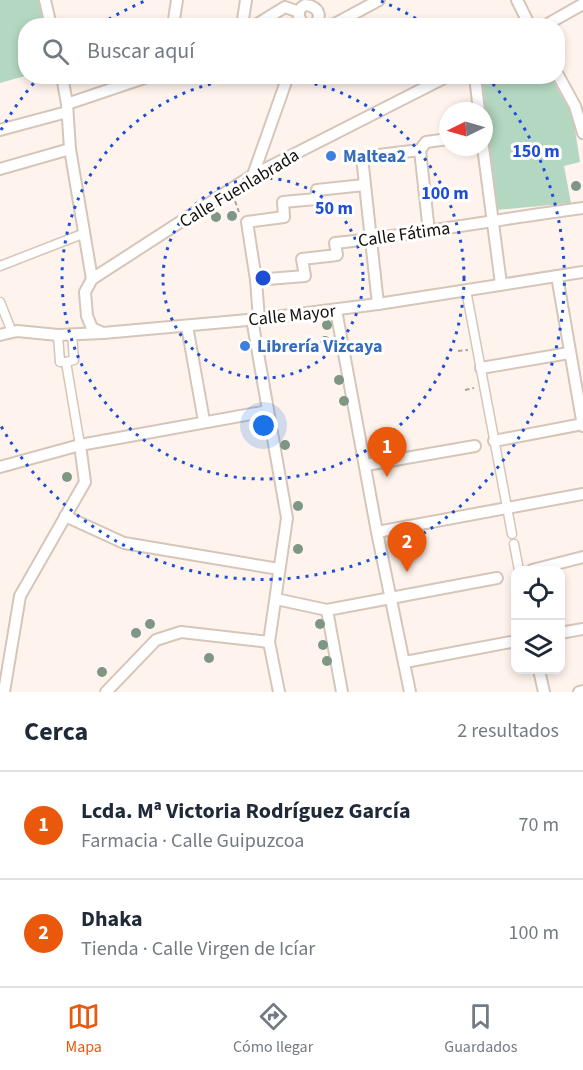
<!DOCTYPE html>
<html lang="es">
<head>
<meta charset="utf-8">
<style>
	body { margin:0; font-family:"Source Sans 3",sans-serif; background:#f2f2f3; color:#1f2937 }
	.controls { position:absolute; right:18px; bottom:18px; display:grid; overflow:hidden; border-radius:12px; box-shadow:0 3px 9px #0003 }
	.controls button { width:54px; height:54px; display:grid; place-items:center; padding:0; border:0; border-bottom:2px solid #e0e1e3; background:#fff; color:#1f2937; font:30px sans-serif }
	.compass { position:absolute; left:439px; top:102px; width:54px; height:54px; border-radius:50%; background:#fff; box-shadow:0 3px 9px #0003; rotate:265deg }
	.you { position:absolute; left:264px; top:426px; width:21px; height:21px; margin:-15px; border:4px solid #fff; border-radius:50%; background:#1a73e8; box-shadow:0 0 0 9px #1a73e833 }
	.badge { display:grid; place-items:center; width:39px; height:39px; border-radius:50%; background:#ea580c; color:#fff; font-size:20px; font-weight:700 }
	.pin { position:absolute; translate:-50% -50px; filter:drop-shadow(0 2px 3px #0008) }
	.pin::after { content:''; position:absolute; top:32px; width:21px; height:18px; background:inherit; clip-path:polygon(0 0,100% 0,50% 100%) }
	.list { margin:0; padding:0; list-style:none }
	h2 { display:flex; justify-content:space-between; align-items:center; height:78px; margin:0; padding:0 24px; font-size:26px }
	h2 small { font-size:20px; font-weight:400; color:#747a83 }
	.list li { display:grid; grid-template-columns:39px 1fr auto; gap:18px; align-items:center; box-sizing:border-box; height:108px; padding:0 24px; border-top:2px solid #e0e1e3 }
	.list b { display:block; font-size:22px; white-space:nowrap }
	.list p { margin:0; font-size:20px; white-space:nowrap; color:#747a83 }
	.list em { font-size:20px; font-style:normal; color:#747a83 }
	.icon { flex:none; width:33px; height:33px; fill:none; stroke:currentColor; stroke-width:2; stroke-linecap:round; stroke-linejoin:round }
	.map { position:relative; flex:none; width:583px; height:692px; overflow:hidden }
	.search { position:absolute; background:#fff; box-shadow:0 3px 9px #0003; left:18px; right:18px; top:18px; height:66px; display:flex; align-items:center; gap:15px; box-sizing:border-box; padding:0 21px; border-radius:24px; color:#747a83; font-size:22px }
	.sheet { height:294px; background:#fff }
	nav { display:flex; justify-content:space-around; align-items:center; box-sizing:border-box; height:84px; border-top:2px solid #e0e1e3; background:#fff; font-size:16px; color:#747a83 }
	nav a { display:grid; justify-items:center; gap:3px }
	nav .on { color:#ea580c }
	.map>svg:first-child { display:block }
</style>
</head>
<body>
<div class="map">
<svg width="583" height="692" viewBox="0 0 583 692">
	<rect width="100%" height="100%" fill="#fff4ed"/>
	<g fill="#b4d7c1">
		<path d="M0,0h45l6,25 -25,1 -1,50 -25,7z"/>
		<path d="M482,77h69l22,39 7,46 -16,4 7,37 -75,7z"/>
	</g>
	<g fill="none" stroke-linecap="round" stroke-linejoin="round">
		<defs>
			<g id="pedestrian">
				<path d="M0,266l85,-33"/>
				<path d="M466,290l46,244"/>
				<path d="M0,302l12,30"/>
				<path d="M58,335l2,27h6l14,83"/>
				<path d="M66,362l8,-2 -2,-26"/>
				<path d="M514,544l5,26"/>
			</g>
			<g id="minor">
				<path d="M45,0l6,26"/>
				<path d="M517,0l13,26"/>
				<path d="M173,26l4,-26"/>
				<path d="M242,26l4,-26"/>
				<path d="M254,26l31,-19 14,5"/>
				<path d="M306,26c-8,-7 -11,-15 -1,-21 14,1 19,13 7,21"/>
				<path d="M331,26l48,-26"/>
				<path d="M544,26l39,-22"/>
				<path d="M558,75l17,31 8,27"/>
				<path d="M62,76l5,28 3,45 22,130"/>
				<path d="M475,76l4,35"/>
				<path d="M67,104l83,-28"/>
				<path d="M0,130l67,-18"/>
				<path d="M483,147l18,137"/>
				<path d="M420,150l9,82"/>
				<path d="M0,169l70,-20"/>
				<path d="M253,175l35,-99"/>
				<path d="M557,276l26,150"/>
				<path d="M256,280l49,-4 -3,-17 35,-4 -2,-12c83,-9 165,-24 248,-35"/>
				<path d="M378,304l-16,-147 58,-7 6,-8 22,-3"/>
				<path d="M336,310l41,222 33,160"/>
				<path d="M252,319l35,199 -18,124 10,50"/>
				<path d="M259,319l-3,-39 -9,-58 37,-5 -1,-15 33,-3 1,-9 47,-5"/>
				<path d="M187,326l17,95"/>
				<path d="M103,333l-11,-5 -5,-12 -2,-24 7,-13 161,-104 195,-99"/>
				<path d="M0,335l17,-4 41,4 45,-2 156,-14 119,-15 205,-32"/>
				<path d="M481,368l88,-15"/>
				<path d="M494,441l89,-17"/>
				<path d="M366,465l109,-19"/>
				<path d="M0,467l80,-22 188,-34"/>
				<path d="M65,516l59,27 155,26"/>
				<path d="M377,532l206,-38"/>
				<path d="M532,570l51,-13"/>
				<path d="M276,599l51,11 170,-32"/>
				<path d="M327,610l15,82"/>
				<path d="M560,633l23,-4"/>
				<path d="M405,662l111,-21"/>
				<path d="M539,670l5,22"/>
				<path d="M4,692l16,-96 65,-114 -5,-37"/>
				<path d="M106,692l50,-52 25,-8 88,10"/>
				<path d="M579,692l4,-1"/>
			</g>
		</defs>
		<use href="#pedestrian" stroke="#d6c5b9" stroke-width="11"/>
		<use href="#minor" stroke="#d6c5b9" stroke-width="14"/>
		<g stroke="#aca39d" stroke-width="2" stroke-dasharray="4.5 3" stroke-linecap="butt">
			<path d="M235,201l4,11"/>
			<path d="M458,351l10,-1"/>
			<path d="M465,390l9,-2"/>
		</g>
		<use href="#pedestrian" stroke="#fff" stroke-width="8"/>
		<use href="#minor" stroke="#fff" stroke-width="10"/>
	</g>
	<g fill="#7e9785">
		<circle cx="576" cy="186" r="5"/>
		<circle cx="232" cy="216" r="5"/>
		<circle cx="216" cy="217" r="5"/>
		<circle cx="327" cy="325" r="5"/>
		<circle cx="325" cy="341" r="5"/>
		<circle cx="339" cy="380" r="5"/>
		<circle cx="344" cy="401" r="5"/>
		<circle cx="285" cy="445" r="5"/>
		<circle cx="67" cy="477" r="5"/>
		<circle cx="298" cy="506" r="5"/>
		<circle cx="298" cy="549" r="5"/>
		<circle cx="150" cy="624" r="5"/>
		<circle cx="320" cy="624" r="5"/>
		<circle cx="136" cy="633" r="5"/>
		<circle cx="323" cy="645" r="5"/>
		<circle cx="209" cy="658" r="5"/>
		<circle cx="327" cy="661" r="5"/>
		<circle cx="102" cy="672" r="5"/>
	</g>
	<g fill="none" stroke="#1d4ed8" stroke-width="3" stroke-dasharray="3 6">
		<circle cx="263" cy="278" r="100"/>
		<circle cx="263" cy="278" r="201"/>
		<path d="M1 130A301 301 0 0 1 39 77M101 24A301 301 0 0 1 145 1M381 1A301 301 0 0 1 425 24M487 77A301 301 0 1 1 1 426"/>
	</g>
	<g fill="#3f7fe0" stroke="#fff" stroke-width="2">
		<circle cx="331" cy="156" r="6"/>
		<circle cx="245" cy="346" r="6"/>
	</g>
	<g text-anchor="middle" stroke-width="6" stroke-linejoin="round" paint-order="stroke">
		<g font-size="18" font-weight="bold" fill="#366cbe" stroke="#fff" text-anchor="start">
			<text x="343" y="162">Maltea2</text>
			<text x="257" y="352">Librería Vizcaya</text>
		</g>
		<g font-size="18" fill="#150f0b" stroke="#fff">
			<text transform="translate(239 188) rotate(-31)" y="6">Calle Fuenlabrada</text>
			<text transform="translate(404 234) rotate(-8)" y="6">Calle Fátima</text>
			<text transform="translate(292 315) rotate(-6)" y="6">Calle Mayor</text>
		</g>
	</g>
	<circle cx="263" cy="278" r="9" fill="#1d4ed8" stroke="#fff" stroke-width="3"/>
	<g font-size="18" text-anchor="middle" font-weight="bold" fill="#1d4ed8" stroke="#fff" stroke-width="6" stroke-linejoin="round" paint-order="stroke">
		<text x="536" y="157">150 m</text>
		<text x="445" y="199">100 m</text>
		<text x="334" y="214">50 m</text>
	</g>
</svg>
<div class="controls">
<button><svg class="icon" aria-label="locate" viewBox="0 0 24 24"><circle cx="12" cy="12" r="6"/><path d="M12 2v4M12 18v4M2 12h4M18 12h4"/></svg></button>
<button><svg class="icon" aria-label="layers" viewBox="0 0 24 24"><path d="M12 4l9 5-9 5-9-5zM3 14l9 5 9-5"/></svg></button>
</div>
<svg class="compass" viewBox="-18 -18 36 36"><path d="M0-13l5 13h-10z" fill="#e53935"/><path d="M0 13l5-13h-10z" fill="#747a83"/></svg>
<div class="you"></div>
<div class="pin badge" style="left:387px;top:477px">1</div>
<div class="pin badge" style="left:407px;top:572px">2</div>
<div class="search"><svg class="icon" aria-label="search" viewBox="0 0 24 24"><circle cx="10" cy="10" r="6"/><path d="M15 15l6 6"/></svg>Buscar aquí</div>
</div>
<section class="sheet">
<h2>Cerca<small>2 resultados</small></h2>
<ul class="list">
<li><span class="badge">1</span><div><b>Lcda. Mª Victoria Rodríguez García</b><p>Farmacia · Calle Guipuzcoa</p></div><em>70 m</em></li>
<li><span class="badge">2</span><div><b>Dhaka</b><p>Tienda · Calle Virgen de Icíar</p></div><em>100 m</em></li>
</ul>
</section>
<nav>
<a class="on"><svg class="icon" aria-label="map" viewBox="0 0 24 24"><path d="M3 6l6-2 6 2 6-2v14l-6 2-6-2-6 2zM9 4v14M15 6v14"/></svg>Mapa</a>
<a><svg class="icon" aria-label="directions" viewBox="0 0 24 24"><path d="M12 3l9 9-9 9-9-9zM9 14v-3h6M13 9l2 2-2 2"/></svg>Cómo llegar</a>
<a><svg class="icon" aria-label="saved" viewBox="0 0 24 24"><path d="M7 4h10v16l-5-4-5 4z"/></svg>Guardados</a>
</nav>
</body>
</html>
